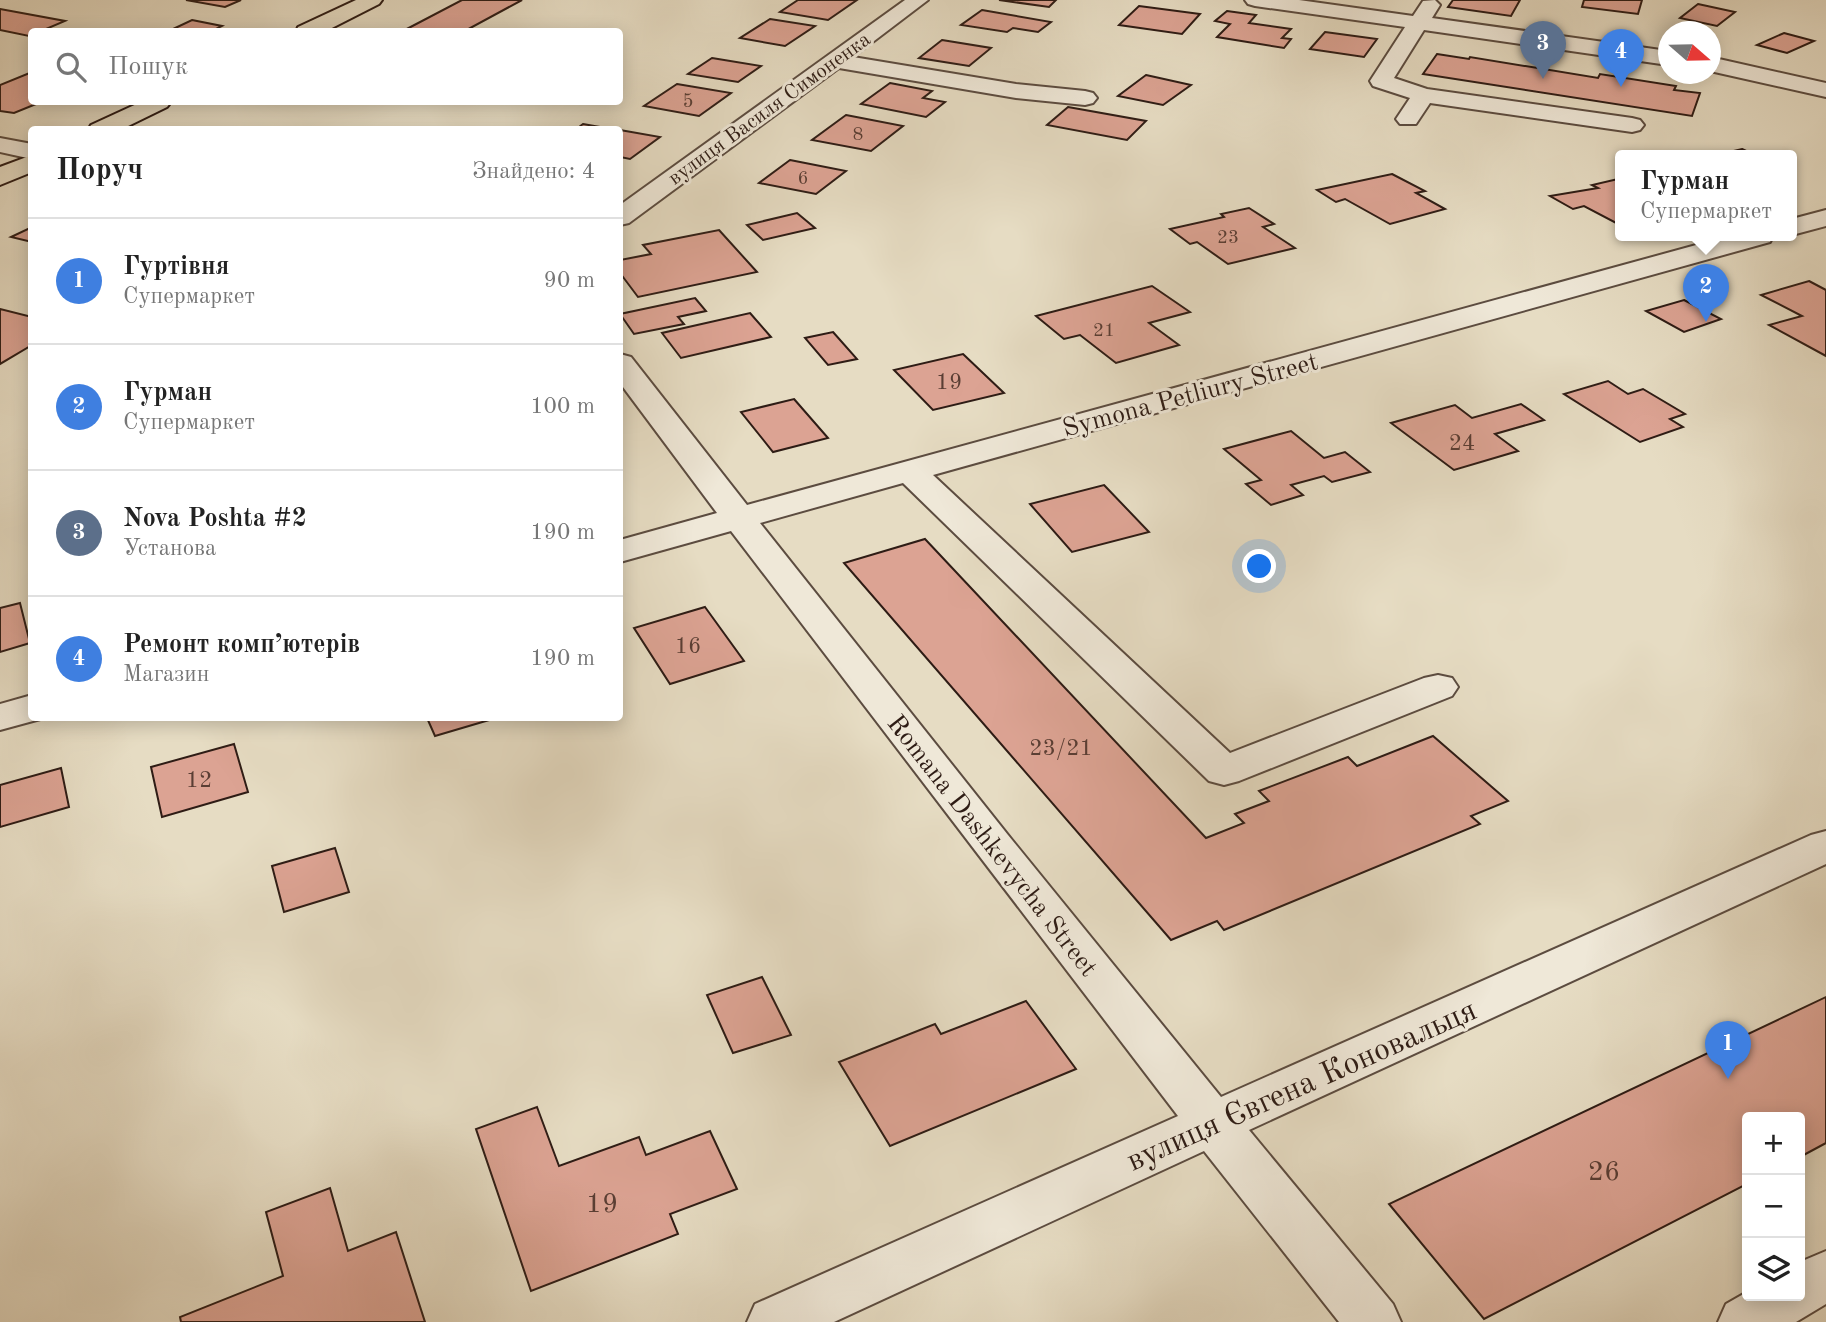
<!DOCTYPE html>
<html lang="uk">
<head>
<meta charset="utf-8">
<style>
	body { margin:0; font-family:"Old Standard TT",serif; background:#f2f2f2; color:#222 }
	.controls { position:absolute; right:21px; bottom:21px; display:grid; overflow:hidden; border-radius:7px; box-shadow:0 4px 18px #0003 }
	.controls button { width:63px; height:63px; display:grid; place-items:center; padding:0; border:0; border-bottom:2px solid #e0e0e0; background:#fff; color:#222; font:35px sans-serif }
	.compass { position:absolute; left:1658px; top:21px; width:63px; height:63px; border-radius:50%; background:#fff; box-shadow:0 4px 18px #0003; rotate:110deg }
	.you { position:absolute; left:1260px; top:567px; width:24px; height:24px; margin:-18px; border:5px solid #fff; border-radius:50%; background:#1a73e8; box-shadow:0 0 0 10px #1a73e833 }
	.badge { display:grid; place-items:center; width:46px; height:46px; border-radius:50%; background:#d93025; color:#fff; font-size:23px; font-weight:700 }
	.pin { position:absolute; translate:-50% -58px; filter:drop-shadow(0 2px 4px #0008) }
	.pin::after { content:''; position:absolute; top:37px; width:24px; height:21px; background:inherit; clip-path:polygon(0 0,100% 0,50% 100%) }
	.popup { position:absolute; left:1615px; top:150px; width:182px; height:91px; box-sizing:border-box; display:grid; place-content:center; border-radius:7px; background:#fff; filter:drop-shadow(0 2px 5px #0005); font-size:23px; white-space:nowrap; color:#767676 }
	.popup b { font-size:26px; color:#222 }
	.popup::after { content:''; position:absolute; left:50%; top:100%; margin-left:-14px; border:14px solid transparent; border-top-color:#fff }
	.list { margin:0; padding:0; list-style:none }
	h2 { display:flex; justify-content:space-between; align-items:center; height:91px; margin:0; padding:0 28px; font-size:30px }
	h2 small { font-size:23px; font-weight:400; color:#767676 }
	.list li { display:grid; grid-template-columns:46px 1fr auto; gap:21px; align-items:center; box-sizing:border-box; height:126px; padding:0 28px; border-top:2px solid #e0e0e0 }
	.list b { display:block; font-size:26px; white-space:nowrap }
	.list p { margin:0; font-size:23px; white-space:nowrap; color:#767676 }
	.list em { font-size:23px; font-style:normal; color:#767676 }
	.icon { flex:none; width:38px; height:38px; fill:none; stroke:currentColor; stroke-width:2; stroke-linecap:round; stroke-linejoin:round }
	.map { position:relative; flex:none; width:1826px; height:1322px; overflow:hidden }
	.search { position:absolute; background:#fff; box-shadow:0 4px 18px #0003; left:28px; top:28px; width:595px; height:77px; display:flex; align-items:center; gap:18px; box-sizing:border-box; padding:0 24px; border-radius:7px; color:#767676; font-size:26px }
	.panel { position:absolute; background:#fff; box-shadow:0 4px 18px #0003; left:28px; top:126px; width:595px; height:595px; border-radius:7px }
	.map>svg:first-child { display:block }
</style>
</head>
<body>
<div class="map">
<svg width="1826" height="1322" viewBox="0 0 1826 1322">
	<rect width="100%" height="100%" fill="#e6dcc3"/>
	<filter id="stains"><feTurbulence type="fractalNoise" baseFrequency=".00286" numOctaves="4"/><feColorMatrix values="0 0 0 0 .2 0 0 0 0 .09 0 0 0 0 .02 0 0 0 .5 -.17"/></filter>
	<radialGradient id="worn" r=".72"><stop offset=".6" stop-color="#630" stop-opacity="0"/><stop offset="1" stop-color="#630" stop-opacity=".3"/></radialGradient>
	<g fill="#dca393" stroke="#2e1c15" stroke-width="2">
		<path d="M186,0h55l-16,7z"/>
		<path d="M462,0h60l-59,32h-62z"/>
		<path d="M798,0h59l-29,20 -48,-8z"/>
		<path d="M999,0h57l-7,7z"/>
		<path d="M1453,0h67l-9,16 -63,-9z"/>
		<path d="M1584,0h58l-4,14 -56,-7z"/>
		<path d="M1698,4l37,8 -18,14 -37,-8z"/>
		<path d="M1139,6l61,8 -18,20 -63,-9z"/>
		<path d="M0,9l65,12 -26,11h-7l-3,4 -29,-6z"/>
		<path d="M982,10l69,12 -13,10 -25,-4 -6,4 -46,-7z"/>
		<path d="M1227,11l29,4 -7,8 42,6 -9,9 9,1 -7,9 -67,-11 13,-13 -15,-3z"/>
		<path d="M770,19l45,7 -30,20 -45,-8z"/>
		<path d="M192,20l30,6 -12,6 -39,-2z"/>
		<path d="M1325,32l52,7 -13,18 -54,-8z"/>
		<path d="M1784,33l30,8 -27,12 -30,-8z"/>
		<path d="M942,40l49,8 -22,18 -50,-8z"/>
		<path d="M1437,54l32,5 1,-2 128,21 2,-4 76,12 -2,4 26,3 -8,23 -269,-42z"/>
		<path d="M712,58l49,8 -23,16 -50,-8z"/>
		<path d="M32,72v30h9l-27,11 -14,-2v-26z"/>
		<path d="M1146,75l45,10 -28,20 -45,-9z"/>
		<path d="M890,83l42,8 -9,7 22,4 -19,15 -65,-13z"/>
		<path d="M677,84l54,9 -32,23 -55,-10z"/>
		<path d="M1068,107l78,14 -19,19 -80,-15z"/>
		<path d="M846,115l57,11 -32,25 -59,-11z"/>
		<path d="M583,124l34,6h-42z"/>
		<path d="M620,130l40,7 -30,22 -10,-2z"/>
		<path d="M1742,149l15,7h-45z"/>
		<path d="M790,160l56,11 -30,23 -57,-11z"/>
		<path d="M1392,174l33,17 -9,2 29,16 -55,15 -45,-25 -9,3 -19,-12z"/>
		<path d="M1618,179l2,46 -36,-19 -11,3 -23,-13 48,-8 -6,-3z"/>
		<path d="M1249,208l25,16 -11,3 32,21 -67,16 -31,-22 -7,2 -20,-15 54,-12 -3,-3z"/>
		<path d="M797,213l18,15 -52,12 -16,-15z"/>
		<path d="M32,227v15l-21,-5z"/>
		<path d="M719,230l38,42 -119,25 -18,-24v-13l31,-6 -8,-9z"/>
		<path d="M1809,281l17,9v66l-57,-31 33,-9 -41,-21z"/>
		<path d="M1152,286l38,26 -41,11 30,22 -63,18 -36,-28 -16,4 -28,-23z"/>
		<path d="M695,298l11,13 -28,6 6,7 -50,10 -14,-20z"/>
		<path d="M1684,300l37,19 -37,13 -38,-21z"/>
		<path d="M0,309l32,8v28l-32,19z"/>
		<path d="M750,313l21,24 -90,21 -19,-25z"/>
		<path d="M833,332l24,27 -29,6 -23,-27z"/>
		<path d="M963,354l41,39 -71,17 -39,-40z"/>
		<path d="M1608,381l20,13 15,-5 42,25 -15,5 13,8 -43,15 -76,-48z"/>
		<path d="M794,399l34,39 -55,14 -32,-40z"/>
		<path d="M1521,404l23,16 -49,14 23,17 -64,19 -63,-47 64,-18 17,13z"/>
		<path d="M1291,431l33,27 21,-6 25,20 -38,10 -8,-6 -33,9 12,10 -32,10 -25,-21 15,-4 -37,-31z"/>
		<path d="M1104,485l45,47 -77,20 -42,-48z"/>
		<path d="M925,539l281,299 38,-15 -9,-9 34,-13 -10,-10 89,-34 9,9 76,-30 75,65 -37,15 9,8 -256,106 -7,-9 -46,19 -327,-377z"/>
		<path d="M20,603l10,40 -30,9v-44z"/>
		<path d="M705,607l39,54 -74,23 -36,-56z"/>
		<path d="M427,718h69l-61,18z"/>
		<path d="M234,744l14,48 -86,25 -11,-50z"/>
		<path d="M61,768l8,39 -69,20v-42z"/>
		<path d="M335,848l14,44 -65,20 -12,-46z"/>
		<path d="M762,977l29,58 -58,18 -26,-58z"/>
		<path d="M1826,997v146l-26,14v-40h-53v67l-263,135 -95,-115z"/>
		<path d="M1026,1001l50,68 -186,77 -51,-84 96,-38 6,10z"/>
		<path d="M537,1107l22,59 80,-29 7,18 64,-24 27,58 -67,25 8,20 -147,57 -55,-162z"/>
		<path d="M330,1188l18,63 48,-19 29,90h-244l-1,-5 103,-41 -17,-64z"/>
	</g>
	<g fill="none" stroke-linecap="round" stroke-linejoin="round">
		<defs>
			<g id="minor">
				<path d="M905,0h23l-75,57 163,27 69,7 8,2 4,5 -4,5 -8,2 -69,-7 -177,-30 -210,155 -9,2v-20z"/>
				<path d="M1245,0h54l114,16 10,-15 12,-1 5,5 -8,13 236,33v14l-244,-35 -30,48 33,11 205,29 8,2 4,5 -4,5 -8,2 -202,-29 -14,21h-16l-4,-5 14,-21 -37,-12 -3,-5 35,-54 -150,-21 -7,-2z"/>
				<path d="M1710,57l116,26v14l-116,-26z"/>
				<path d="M0,138l32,6v15l-32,-7z"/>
				<path d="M1826,210v16l-34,9v-16z"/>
				<path d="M1729,236h44l-3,6 -837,233 297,278 194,-75 14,-3 14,3 6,9 -6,9 -213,85 -15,4 -15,-4 -306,-298 -143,40 248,312 213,262 590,-262 15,-4v33l-577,266 144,174 8,18h-62l-135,-171 -370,171h-87l8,-18 423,-188 -447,-585 -111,31v-22l97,-27 -97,-130v-29l11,3 116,148z"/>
				<path d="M32,695v23h12l-44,12v-26z"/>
				<path d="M1826,1251v53l-30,18h-78l8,-18 21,-12v4h53v-34z"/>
			</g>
			<g id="major">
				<path d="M356,0h26l-3,4 -55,28h-28l2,-5z"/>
				<path d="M141,102h30l-4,5 -47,23h-32l3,-5z"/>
				<path d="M32,155v17l-32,13v-18z"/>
			</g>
		</defs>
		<use href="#minor" stroke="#5c4c40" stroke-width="4"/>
		<use href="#major" stroke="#2e1c15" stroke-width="4"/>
		<use href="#minor" fill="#efe8d8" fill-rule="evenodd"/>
		<use href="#major" fill="#e6dcc3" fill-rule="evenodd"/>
	</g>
	<g text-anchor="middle" stroke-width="6" stroke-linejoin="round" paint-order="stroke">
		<g font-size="19" fill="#5a3e34">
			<text x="688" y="107">5</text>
			<text x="858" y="140">8</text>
			<text x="803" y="184">6</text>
			<text x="1228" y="243">23</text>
			<text x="1104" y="336">21</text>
		</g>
		<g font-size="21" fill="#2e1c15" stroke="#efe8d8">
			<text transform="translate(769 108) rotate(-36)" y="7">вулиця Василя Симоненка</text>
		</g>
		<g font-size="23" fill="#5a3e34">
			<text x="949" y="389">19</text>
			<text x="1462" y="450">24</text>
			<text x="688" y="653">16</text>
			<text x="1061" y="755">23/21</text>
			<text x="199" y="787">12</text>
		</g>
		<g font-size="26" fill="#2e1c15" stroke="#efe8d8">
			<text transform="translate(1190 394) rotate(-15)" y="9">Symona Petliury Street</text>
			<text transform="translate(993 845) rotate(52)" y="9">Romana Dashkevycha Street</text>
		</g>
		<g font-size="28" fill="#5a3e34">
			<text x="1604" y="1180">26</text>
			<text x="602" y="1212">19</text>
		</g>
		<g font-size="32" fill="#2e1c15" stroke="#efe8d8">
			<text transform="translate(1301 1084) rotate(-24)" y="11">вулиця Євгена Коновальця</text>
		</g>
	</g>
	<rect width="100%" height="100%" filter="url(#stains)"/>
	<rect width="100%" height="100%" fill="url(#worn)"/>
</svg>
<div class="controls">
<button>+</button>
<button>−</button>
<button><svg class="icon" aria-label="layers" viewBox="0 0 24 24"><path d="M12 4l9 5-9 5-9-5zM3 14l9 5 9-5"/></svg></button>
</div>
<svg class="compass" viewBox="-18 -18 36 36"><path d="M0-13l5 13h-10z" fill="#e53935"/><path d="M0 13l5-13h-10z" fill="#767676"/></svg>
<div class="you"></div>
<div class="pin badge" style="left:1728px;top:1079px;background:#3f7fe0">1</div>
<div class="pin badge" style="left:1706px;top:322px;background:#3f7fe0">2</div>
<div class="popup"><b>Гурман</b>Супермаркет</div>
<div class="pin badge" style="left:1543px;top:79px;background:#5c6f8a">3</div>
<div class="pin badge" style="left:1621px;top:87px;background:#3f7fe0">4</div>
<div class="search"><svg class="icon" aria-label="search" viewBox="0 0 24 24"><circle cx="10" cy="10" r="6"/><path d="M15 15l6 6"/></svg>Пошук</div>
<section class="panel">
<h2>Поруч<small>Знайдено: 4</small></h2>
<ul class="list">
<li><span class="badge" style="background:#3f7fe0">1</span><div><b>Гуртівня</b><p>Супермаркет</p></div><em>90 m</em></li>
<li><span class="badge" style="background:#3f7fe0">2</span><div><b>Гурман</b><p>Супермаркет</p></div><em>100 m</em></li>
<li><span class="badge" style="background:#5c6f8a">3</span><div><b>Nova Poshta #2</b><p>Установа</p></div><em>190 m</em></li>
<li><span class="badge" style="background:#3f7fe0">4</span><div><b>Ремонт комп’ютерів</b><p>Магазин</p></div><em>190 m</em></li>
</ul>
</section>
</div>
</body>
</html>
